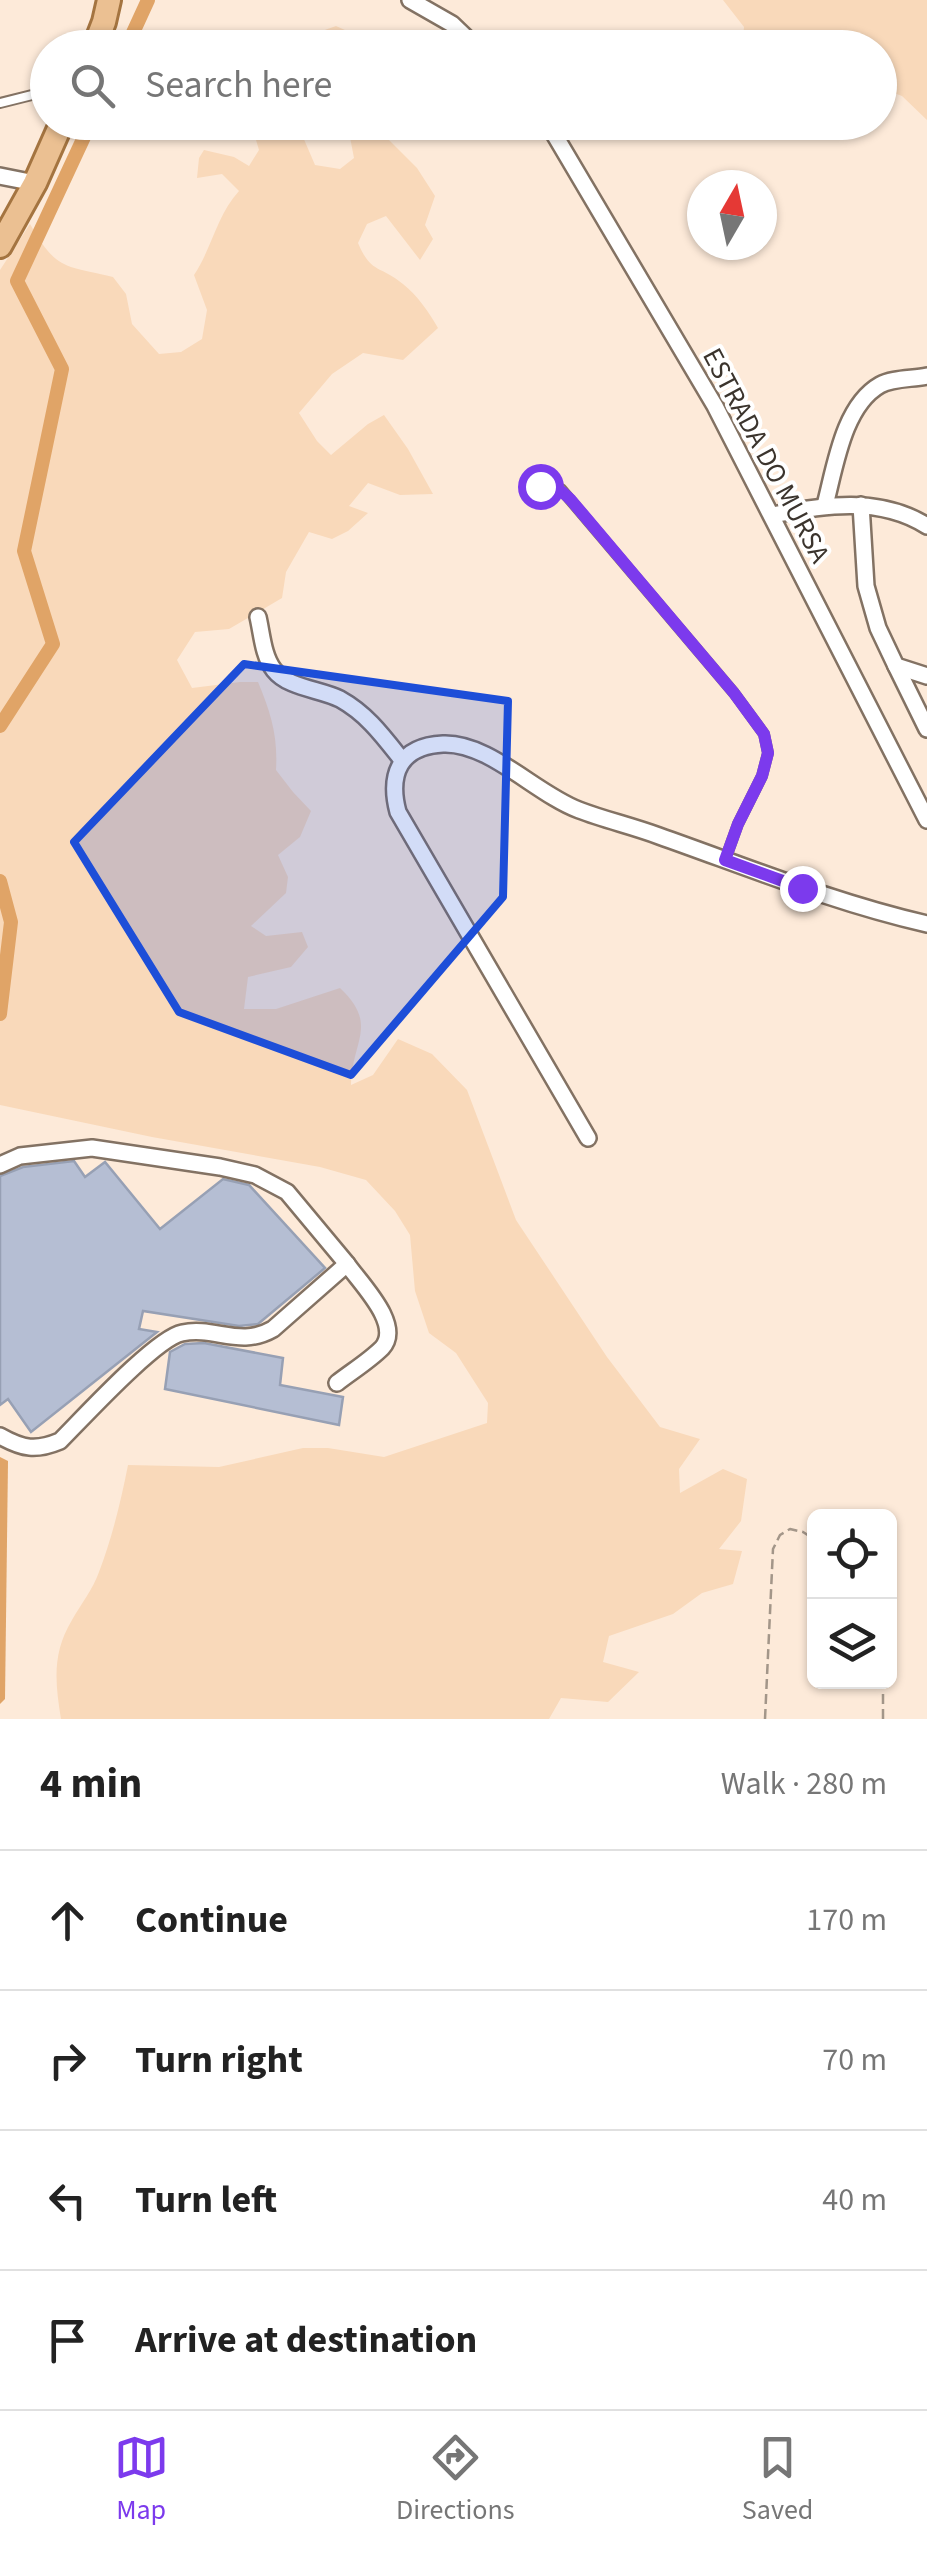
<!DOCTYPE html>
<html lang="en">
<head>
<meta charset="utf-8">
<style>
	body { margin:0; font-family:"Source Sans 3",sans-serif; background:#f2f2f2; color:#222 }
	.controls { position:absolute; right:30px; bottom:30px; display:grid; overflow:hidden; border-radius:15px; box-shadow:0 2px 8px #0004 }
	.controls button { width:90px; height:90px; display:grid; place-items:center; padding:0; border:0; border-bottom:2px solid #e0e0e0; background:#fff; color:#222; font:50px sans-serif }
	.compass { position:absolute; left:687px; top:170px; width:90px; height:90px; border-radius:50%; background:#fff; box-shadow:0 2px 8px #0004; rotate:9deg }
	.stop { position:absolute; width:30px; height:30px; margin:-22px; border:8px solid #7c3aed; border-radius:50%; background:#fff }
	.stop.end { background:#7c3aed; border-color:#fff; box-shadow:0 2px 10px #0008 }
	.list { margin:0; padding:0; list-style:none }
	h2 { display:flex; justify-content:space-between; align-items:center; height:130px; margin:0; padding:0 40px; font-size:42px }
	h2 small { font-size:32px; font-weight:400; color:#767676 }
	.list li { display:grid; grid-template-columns:65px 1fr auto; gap:30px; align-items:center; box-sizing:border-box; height:140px; padding:0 40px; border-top:2px solid #e0e0e0 }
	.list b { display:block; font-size:38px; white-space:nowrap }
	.list em { font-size:32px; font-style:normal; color:#767676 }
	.icon { flex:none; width:55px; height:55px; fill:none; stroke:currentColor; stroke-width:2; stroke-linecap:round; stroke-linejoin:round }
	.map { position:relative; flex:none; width:927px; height:1719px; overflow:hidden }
	.search { position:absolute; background:#fff; box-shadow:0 2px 8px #0004; left:30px; right:30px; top:30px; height:110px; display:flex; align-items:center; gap:25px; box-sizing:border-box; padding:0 35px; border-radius:55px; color:#767676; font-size:38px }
	.sheet { height:690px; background:#fff }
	nav { display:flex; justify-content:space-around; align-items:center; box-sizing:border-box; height:140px; border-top:2px solid #e0e0e0; background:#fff; font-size:28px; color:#767676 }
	nav a { display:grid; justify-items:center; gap:5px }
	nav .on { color:#7c3aed }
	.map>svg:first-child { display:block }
</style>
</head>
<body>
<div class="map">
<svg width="927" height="1719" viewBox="0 0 927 1719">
	<rect width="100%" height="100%" fill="#fdead9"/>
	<g fill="#f9d9ba">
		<path d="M723,0h204v120l-25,-24 -22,-8v-40l-138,-1 2,-20z"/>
		<path d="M336,26l20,9 19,12h-74l4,-10z"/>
		<path d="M251,123h46l18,42 25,4 14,-11 -5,-26 -20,-9h58l-2,13 32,32 18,28 -10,29 8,14 -13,21 -34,-44 -19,8 -9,19c13,31 22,22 45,41 14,11 26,28 35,44l-35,32 -40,-7 -31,21 -33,39 18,28 14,14 37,-31 16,-9 24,34 25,45 -33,1 -32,-12 -19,23 19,7 -20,18 -16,8 -23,-7 -23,40 -4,26 -53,31 -34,3 -18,28 15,28 48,-6h18c13,31 20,54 18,88l17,22 18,19 -11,26 -22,18 10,22 -2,16 -35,33 15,10 36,-4 6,15 -17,20 -43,10 -4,32h32l64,-21c39,37 12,52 11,97l22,-10 25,-36 34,15 35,36 49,130 91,137 53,70 40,12 -21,30 1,24 43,-24 24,10 -6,42 -22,28 23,2 -9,33 -31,9 -29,21 -64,22 -6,26 36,10 -31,30 -47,-4 -12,21h-488c-6,-37 -9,-66 11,-99 9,-16 21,-31 27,-48 13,-34 22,-71 29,-107l91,2 84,-19h25l56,9 103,-34 1,-20 -32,-50 -27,-20 -14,-42 -5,-56 -15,-24 -29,-31 -46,-13 -168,-30 -152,-32v-835l30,-46c27,47 34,41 83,53l13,17 6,30 27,30 22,-2 21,-13 5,-29 -13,-35c18,-27 23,-60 45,-84l-17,-17 -25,4 2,-20 5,-8 30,7 15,9 10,-16z"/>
	</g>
	<path fill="#e0a467" d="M0,1457l8,4 -3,238 -5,5z"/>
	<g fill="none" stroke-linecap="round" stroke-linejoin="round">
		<g stroke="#e0a467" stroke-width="14">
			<path d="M126,48l22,-48"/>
			<path d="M0,726l53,-82 -29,-93 38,-182 -45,-88 74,-159"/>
			<path d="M0,881l11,41 -11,92"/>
		</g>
	</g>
	<g fill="#b5bed3" stroke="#97a0b4" stroke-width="2.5">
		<path d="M74,1161l11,16 20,-15 55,67 63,-50 26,6 76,83 -67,56 -19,2 -96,-15 -4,18 18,3 -126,100 -23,-33 -8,6v-229l23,-9z"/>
		<path d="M204,1343l79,15 -3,27 63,12 -4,28 -174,-36 5,-37 15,-8z"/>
	</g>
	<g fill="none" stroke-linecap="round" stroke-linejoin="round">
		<defs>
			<g id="service">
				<path d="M0,103l48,-12"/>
				<path d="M528,490l20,-5 13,4 173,204 30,41 4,19 -6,23 -24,48 -13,36"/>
			</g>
			<g id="minor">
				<path d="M410,0l42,24 25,24"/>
				<path d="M547,122l168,284 212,414"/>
				<path d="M0,176l35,7"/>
				<path d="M825,505c10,-37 18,-99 55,-120 12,-7 33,-6 47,-9"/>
				<path d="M861,505l5,81 12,42 18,38 31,10"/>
				<path d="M772,515c52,-10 108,-19 155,11"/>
				<path d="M258,617c4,17 5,39 16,53 14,18 46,19 66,29 27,15 43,37 62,61"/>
				<path d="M896,666l31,63"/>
				<path d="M588,1138l-190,-326c-10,-38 2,-66 45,-68 46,-2 93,50 136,66 26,10 53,16 80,26 88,31 176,67 268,88"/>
				<path d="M0,1165l20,-9 72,-8 128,19 35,8 32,17 60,72"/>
				<path d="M0,1436c23,13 36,15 60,5 23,-23 96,-103 122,-108 33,-7 58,15 91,-4l74,-65c14,20 56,61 35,84 -13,13 -31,24 -45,35"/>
			</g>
			<g id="primary">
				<path d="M94,48l10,-26 5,-22"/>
				<path d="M0,246l35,-63 27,-61"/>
			</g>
		</defs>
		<use href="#service" stroke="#837263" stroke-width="12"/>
		<use href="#minor" stroke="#837263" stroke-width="20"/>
		<use href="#primary" stroke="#a47440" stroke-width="28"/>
		<g stroke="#a39689" stroke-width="2.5" stroke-dasharray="10 5" stroke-linecap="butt">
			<path d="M765,1719l8,-170 7,-14 10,-6 13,3 11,7"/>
			<path d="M883,1719v-37"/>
		</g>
		<use href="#service" stroke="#fff" stroke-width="8"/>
		<use href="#minor" stroke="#fff" stroke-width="15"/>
		<use href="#primary" stroke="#ebc092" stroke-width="22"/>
	</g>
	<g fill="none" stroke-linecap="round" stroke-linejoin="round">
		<path stroke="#7c3aed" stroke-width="12" d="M540,486c14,-2 21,4 31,14l163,193 30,41 4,19 -6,23 -24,48 -13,36 77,28"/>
	</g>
	<path fill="#1d4ed8" fill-opacity="0.2" stroke="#1d4ed8" stroke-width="8" stroke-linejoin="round" d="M244,664l264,37 -5,196 -152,178 -172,-63 -105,-170z"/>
	<g text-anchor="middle" stroke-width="8" stroke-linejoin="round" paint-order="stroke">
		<g font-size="28" fill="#3b342d" stroke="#fff">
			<text transform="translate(767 455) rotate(62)" y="10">ESTRADA DO MURSA</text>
		</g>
	</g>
</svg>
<div class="controls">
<button><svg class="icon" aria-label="locate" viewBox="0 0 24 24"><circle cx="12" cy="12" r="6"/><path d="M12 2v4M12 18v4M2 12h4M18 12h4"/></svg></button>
<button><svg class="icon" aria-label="layers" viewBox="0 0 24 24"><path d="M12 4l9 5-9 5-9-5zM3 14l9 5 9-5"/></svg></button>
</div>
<svg class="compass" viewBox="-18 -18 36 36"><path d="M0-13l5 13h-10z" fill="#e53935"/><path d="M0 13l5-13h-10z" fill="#767676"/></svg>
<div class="stop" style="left:540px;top:486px"></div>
<div class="stop end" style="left:802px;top:888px"></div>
<div class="search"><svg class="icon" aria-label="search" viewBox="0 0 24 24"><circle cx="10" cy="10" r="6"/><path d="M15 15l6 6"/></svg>Search here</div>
</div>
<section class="sheet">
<h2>4 min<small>Walk · 280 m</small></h2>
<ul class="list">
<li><svg class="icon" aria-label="ahead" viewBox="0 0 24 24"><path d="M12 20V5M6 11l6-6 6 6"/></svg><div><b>Continue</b></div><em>170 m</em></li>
<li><svg class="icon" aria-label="right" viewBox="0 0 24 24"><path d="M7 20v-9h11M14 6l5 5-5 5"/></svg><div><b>Turn right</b></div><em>70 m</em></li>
<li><svg class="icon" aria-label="left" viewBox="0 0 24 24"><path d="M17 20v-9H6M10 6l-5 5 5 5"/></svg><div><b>Turn left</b></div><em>40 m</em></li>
<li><svg class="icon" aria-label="arrive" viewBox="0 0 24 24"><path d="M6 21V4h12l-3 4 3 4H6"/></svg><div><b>Arrive at destination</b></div></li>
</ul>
</section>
<nav>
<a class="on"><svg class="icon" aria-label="map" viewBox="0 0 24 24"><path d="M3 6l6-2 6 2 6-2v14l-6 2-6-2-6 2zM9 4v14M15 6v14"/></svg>Map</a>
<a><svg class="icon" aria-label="directions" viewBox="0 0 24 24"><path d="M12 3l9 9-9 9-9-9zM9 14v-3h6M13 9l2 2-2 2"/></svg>Directions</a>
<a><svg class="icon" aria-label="saved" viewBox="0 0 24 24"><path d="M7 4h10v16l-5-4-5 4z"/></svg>Saved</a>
</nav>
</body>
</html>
